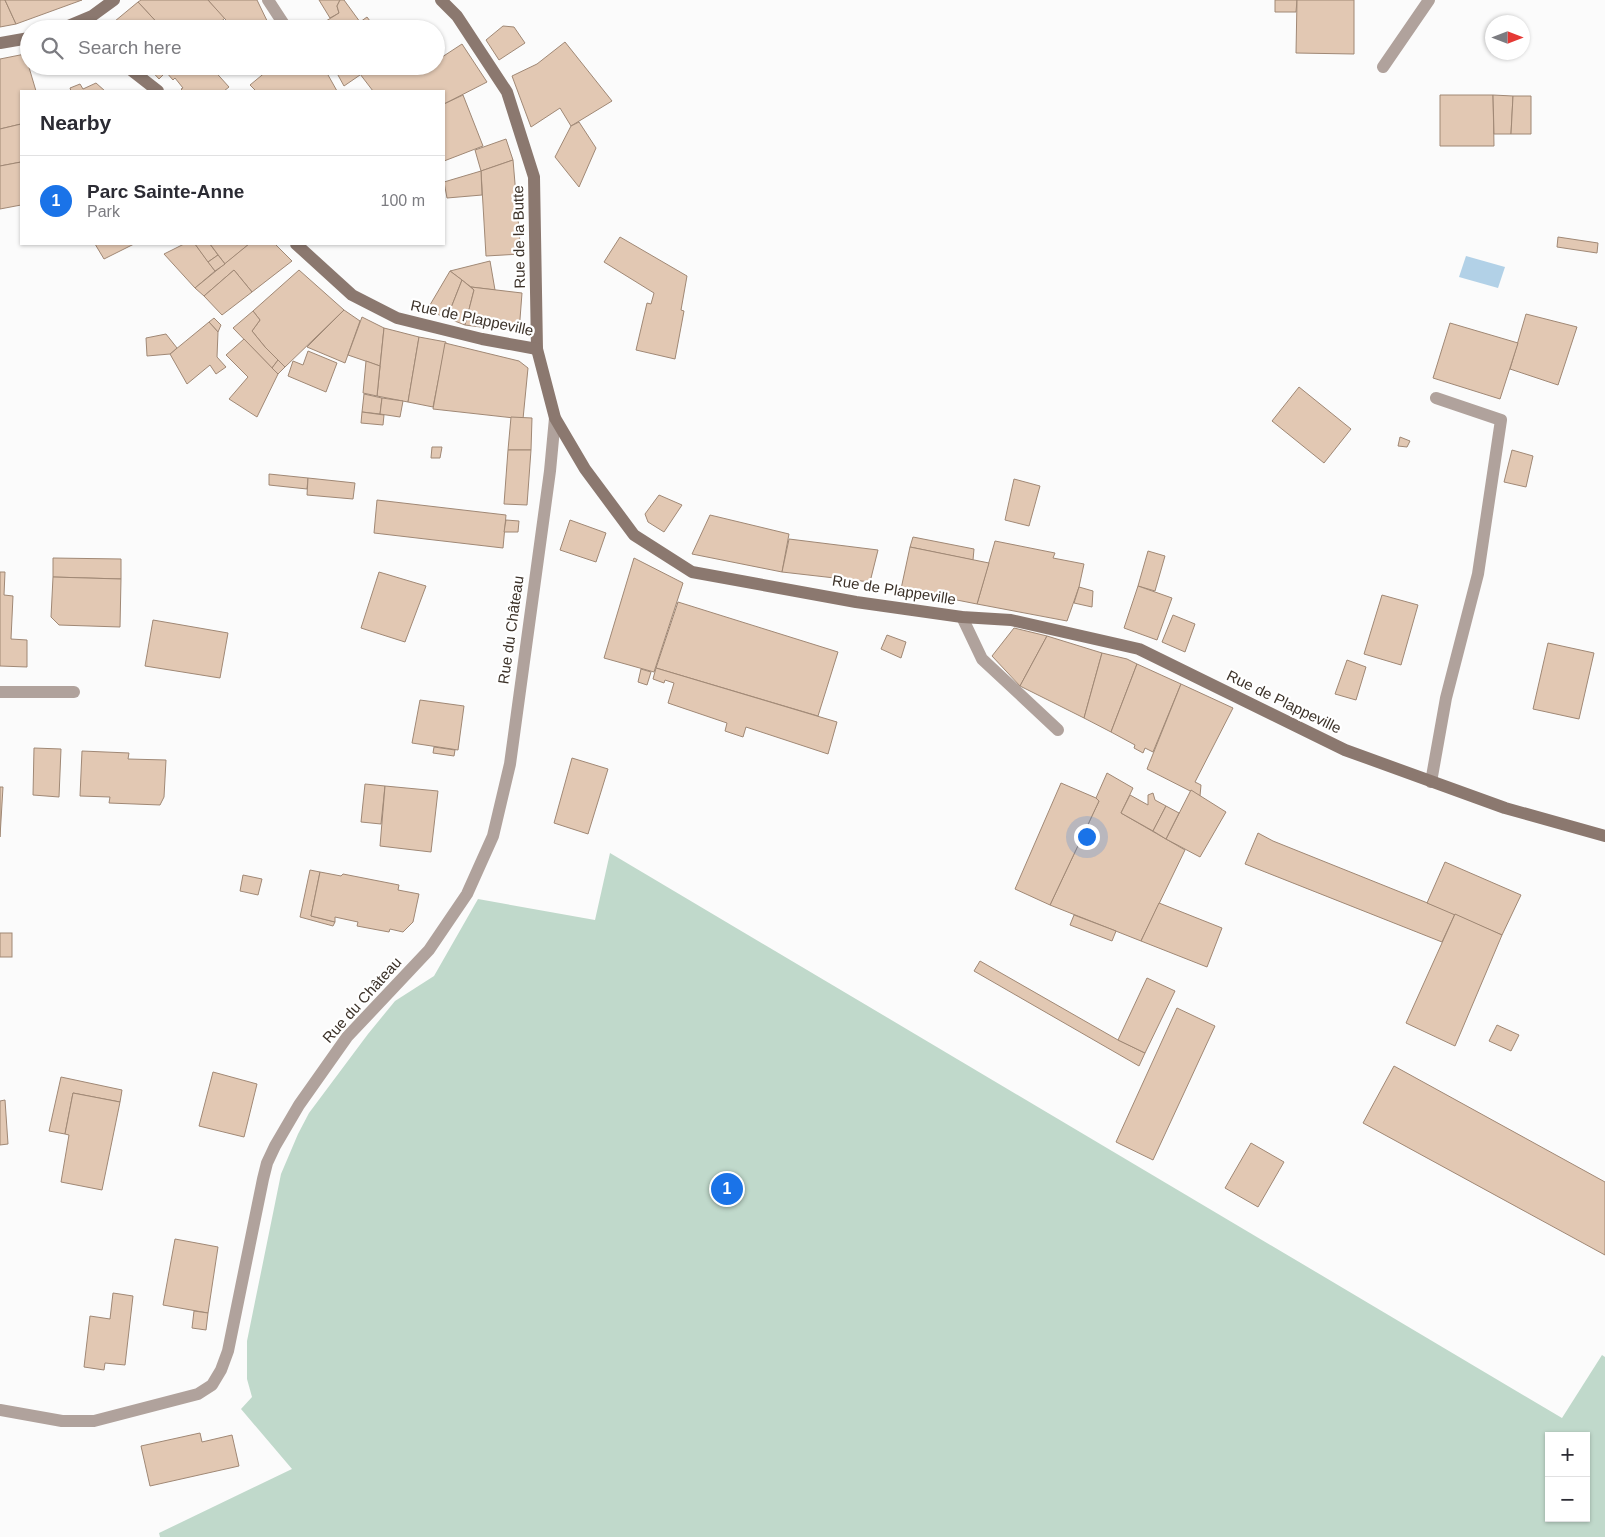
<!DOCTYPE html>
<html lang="en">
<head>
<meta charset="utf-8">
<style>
	body { margin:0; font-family:Helvetica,sans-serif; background:#f2f2f3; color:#2b2b33 }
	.controls { position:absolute; right:15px; bottom:15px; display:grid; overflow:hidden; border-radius:0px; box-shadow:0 1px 4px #0004 }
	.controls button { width:45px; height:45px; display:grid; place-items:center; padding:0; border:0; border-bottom:1px solid #e1e1e2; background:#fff; color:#2b2b33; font:25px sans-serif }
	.compass { position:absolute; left:1485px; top:15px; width:45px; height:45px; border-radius:50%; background:#fff; box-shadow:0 1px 4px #0004; rotate:90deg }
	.you { position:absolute; left:1086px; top:836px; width:18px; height:18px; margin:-12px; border:4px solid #fff; border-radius:50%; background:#1a73e8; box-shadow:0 0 0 8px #1a73e833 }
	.badge { display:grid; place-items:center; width:32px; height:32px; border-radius:50%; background:#1a73e8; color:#fff; font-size:16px; font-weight:700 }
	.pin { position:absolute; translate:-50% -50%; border:2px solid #fff; box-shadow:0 1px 5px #0006 }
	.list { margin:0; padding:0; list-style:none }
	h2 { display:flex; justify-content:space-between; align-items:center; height:65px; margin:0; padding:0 20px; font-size:21px }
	h2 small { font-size:16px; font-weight:400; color:#7c7c81 }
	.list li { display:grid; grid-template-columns:32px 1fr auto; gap:15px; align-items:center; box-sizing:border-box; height:90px; padding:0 20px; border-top:1px solid #e1e1e2 }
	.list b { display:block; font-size:19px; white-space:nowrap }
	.list p { margin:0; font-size:16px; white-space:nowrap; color:#7c7c81 }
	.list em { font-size:16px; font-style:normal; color:#7c7c81 }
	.icon { flex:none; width:28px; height:28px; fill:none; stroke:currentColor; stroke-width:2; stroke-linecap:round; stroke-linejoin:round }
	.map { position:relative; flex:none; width:1605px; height:1537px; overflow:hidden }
	.search { position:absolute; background:#fff; box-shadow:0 1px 4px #0004; left:20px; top:20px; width:425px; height:55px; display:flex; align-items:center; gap:12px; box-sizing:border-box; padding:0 18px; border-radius:28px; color:#7c7c81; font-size:19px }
	.panel { position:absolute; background:#fff; box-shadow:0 1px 4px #0004; left:20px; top:90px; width:425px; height:155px; border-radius:0px }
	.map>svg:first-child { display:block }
</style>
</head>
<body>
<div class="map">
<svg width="1605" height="1537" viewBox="0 0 1605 1537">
	<rect width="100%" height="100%" fill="#fbfbfb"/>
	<path fill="#c0d9cb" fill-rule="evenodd" d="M610,853l952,565 40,-63 3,2v180h-1445l-1,-4 133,-64 -51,-60 11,-12 -5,-18v-38l34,-167 17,-40 11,-21 59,-79 27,-33 39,-25 44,-77 117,21zM1549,1436h37v82h-37z"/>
	<path fill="#b2d1e7" d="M1466,256l39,11 -7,21 -39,-11z"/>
	<g fill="#e2c8b3" stroke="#a08875">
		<path d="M0,0h5l11,24 -16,3z"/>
		<path d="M5,0h77l-66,24z"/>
		<path d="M141,0h67l17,18 -12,11h-50l-25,-27z"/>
		<path d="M208,0h49l14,29h-37z"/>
		<path d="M319,0h21l-3,6 2,7 -9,5z"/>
		<path d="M340,0h4l16,22 7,-5 9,12h-63l26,-16 -2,-7z"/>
		<path d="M1275,0h22l-1,12h-21z"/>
		<path d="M1297,0h57v54l-58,-1z"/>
		<path d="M138,2l25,27h-51l-3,-3z"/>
		<path d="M503,26l11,1 11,16 -26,17 -13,-20z"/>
		<path d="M565,42l47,59 -41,25 -11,-18 -29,19 -19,-51 25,-12z"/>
		<path d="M462,44l25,38 -43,22v-13h-71l-13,-17 9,-8h46l4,6 9,-6h8v-5z"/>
		<path d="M25,54l11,37h-15v33l-21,5v-70z"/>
		<path d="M147,66h25l-13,13z"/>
		<path d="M172,66h40l-1,1 18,20 -5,4h-41l-2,-2 2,-1 -8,-10 -2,2 -7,-8z"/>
		<path d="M273,66h50l14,25h-81l-6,-6z"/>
		<path d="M333,66h36l-9,9 -16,11z"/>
		<path d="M96,83l9,8h-34l-1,-3 10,-4 3,5z"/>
		<path d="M463,95l20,51 -39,15v-57z"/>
		<path d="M1440,95h53l1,51h-54z"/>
		<path d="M1493,95l20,1 -2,38h-17z"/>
		<path d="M1513,96h18v38h-20z"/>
		<path d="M579,122l17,26 -17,39 -24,-30 16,-31z"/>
		<path d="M21,124v38l-21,4v-37z"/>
		<path d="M506,139l7,21 -32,11 -6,-21z"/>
		<path d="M513,160l8,94 -35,2 -5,-85z"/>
		<path d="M21,162v43l-21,4v-43z"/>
		<path d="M481,171l1,24 -35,3 -3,-16z"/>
		<path d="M620,237l67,39 -6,34 3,1 -9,48 -39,-9 11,-47 4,1 3,-11 -50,-31z"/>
		<path d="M1558,237l40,6 -1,10 -40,-6z"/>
		<path d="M95,244h39l-30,15z"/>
		<path d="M184,244h11l20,27 -20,17 -31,-34z"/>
		<path d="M195,244h15l8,11 -10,7z"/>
		<path d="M210,244h39l-24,20z"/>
		<path d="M249,244h26l17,17 -40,31 -18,-22 -30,26 -9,-8z"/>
		<path d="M218,255l7,9 -10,7 -7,-9z"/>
		<path d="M490,261l5,29 -24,-3 -21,-16z"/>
		<path d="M234,270l18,22 -30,23 -18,-19z"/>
		<path d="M299,270l45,40 -59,57 -20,-20 -13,-16 8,-11 -7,-9z"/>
		<path d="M450,271l12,9 -15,38 -20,-8z"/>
		<path d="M462,280l12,10 -9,35 -18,-7z"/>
		<path d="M471,287l51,6 -3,39 -54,-7 9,-35z"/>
		<path d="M344,310l16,11 -15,42 -38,-16z"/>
		<path d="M253,311l7,9 -8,11 13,16 13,13 -6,8 -39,-40z"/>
		<path d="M1526,314l51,13 -19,58 -48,-16z"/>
		<path d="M362,317l22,11 -4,38 -32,-11z"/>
		<path d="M214,318l7,7 -3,7 -9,-10z"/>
		<path d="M209,322l9,10 -1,25 9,10 -10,7 -6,-9 -23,19 -17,-30z"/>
		<path d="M1450,323l68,20 -18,56 -67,-21z"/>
		<path d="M384,328l35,9 -11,65 -31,-6z"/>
		<path d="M166,334l11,14 -7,6 -23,2 -1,-18z"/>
		<path d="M419,337l27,5 -13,65 -25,-5z"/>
		<path d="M244,339l34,35 -21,43 -28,-18 19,-22 -22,-22z"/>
		<path d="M445,343l74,18 9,7 -5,51 -90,-10z"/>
		<path d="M308,351l29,12 -11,29 -38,-16 5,-15 10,4z"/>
		<path d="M278,360l7,7 -7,7 -6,-6z"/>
		<path d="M366,361l14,5 -3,30 -14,-3z"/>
		<path d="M1299,387l52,42 -27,34 -52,-42z"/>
		<path d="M364,394l18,4 -2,16 -18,-2z"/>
		<path d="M382,398l21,3 -3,16 -20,-3z"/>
		<path d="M362,412l22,3 -1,10 -22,-2z"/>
		<path d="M511,417l21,1 -1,32h-23z"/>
		<path d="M1400,437l10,4 -3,6 -9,-1z"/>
		<path d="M432,447h10l-2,11h-9z"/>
		<path d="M508,450h23l-4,55 -23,-1z"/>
		<path d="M1512,450l21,6 -7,31 -22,-5z"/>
		<path d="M269,474l39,4 -1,11 -38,-4z"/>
		<path d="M308,478l47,5 -2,16 -46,-4z"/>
		<path d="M1014,479l26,7 -11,40 -24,-6z"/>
		<path d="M659,495l23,10 -18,27 -16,-10 -3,-8z"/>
		<path d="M377,500l129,15 -3,33 -129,-15z"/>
		<path d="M710,515l79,19 -7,38 -90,-18z"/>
		<path d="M506,520l13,1 -1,11h-14z"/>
		<path d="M570,520l36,13 -10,29 -36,-12z"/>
		<path d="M913,537l61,12 -1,11 -63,-13z"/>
		<path d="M789,539l89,11 -8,32 -88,-10z"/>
		<path d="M995,541l60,12 -2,5 31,6 -5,23 -12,34 -90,-17z"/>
		<path d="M910,547l79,16 -12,41 -76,-15z"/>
		<path d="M1148,551l17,5 -10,35 -17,-5z"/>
		<path d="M53,558l68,1v20l-68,-2z"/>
		<path d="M634,558l49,25 -29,89 -50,-14z"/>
		<path d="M0,572h5l-1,23 9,1 -2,43 16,1v27l-27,-1z"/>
		<path d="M379,572l47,14 -21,56 -44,-14z"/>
		<path d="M53,577l68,2 -1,48 -61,-2 -8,-8z"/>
		<path d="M1138,586l34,12 -15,42 -33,-12z"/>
		<path d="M1079,587l14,4 -1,16 -18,-4z"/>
		<path d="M1382,595l36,10 -17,60 -37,-11z"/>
		<path d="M678,602l160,50 -20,64 -162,-48z"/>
		<path d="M1173,615l22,9 -10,28 -23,-10z"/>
		<path d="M153,620l75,13 -8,45 -75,-12z"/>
		<path d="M1014,628l33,8 -27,50 -28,-30z"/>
		<path d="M887,635l19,7 -5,16 -20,-9z"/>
		<path d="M1047,636l55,17 -18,65 -64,-32z"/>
		<path d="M1548,643l46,10 -15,66 -46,-10z"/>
		<path d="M1102,653l25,6 10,5 -26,68 -27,-14z"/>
		<path d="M1347,660l19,7 -10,33 -21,-6z"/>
		<path d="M1137,664l44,20 -28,68 -8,-4 -2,5 -9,-5 1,-3 -24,-13z"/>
		<path d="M656,668l181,54 -9,32 -82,-27 -3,10 -18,-6 2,-8 -59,-20 6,-20 -9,-3 -1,3 -11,-4z"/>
		<path d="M641,669l10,3 -4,13 -9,-3z"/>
		<path d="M1181,684l52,24 -38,74 6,3 -1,11 -53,-27z"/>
		<path d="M420,700l44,6 -6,44 -46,-7z"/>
		<path d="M434,747l21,3 -1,6 -21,-3z"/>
		<path d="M34,748l27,1 -2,48 -26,-2z"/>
		<path d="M82,751l47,2 -1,6 38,1 -2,37 -4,8 -51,-2 1,-6 -30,-1z"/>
		<path d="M572,758l36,11 -20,65 -34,-11z"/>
		<path d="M1107,773l26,15 -12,25 64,37 -44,91 -91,-36 49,-104 -3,-3z"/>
		<path d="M1061,783l35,15 3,3 -49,104 -35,-16z"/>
		<path d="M365,784l20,2 -4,38 -20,-2z"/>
		<path d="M385,786l53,5 -7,61 -51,-6z"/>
		<path d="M0,787h3l-3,50z"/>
		<path d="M1191,790l35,22 -26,45 -34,-18z"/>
		<path d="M1153,793l2,7 11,6 -13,25 -32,-18 9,-18 18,10v-10z"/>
		<path d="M1166,806l13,7 -13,26 -13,-8z"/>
		<path d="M1258,833l15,8 182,73 -13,28 -197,-78z"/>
		<path d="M1445,862l76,33 -19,40 -75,-32z"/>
		<path d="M310,870l10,2 -9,44 24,6 -2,4 -33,-9z"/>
		<path d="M320,872l21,4 2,-2 56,11 -1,5 21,4 -6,28 -10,10 -13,-3 -1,3 -32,-6 1,-4 -23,-5v5l-24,-6z"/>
		<path d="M243,875l19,4 -4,16 -18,-4z"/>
		<path d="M1159,903l63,25 -15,39 -66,-26z"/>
		<path d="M1455,914l47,21 -47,111 -49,-23z"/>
		<path d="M1074,915l42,16 -4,10 -42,-16z"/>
		<rect x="0" y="933" width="12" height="24"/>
		<path d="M980,961l138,79 27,13 -6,13 -165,-95z"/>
		<path d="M1147,978l28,13 -30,62 -27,-13z"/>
		<path d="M1177,1008l38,18 -62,134 -37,-18z"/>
		<path d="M1497,1025l22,10 -8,16 -22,-10z"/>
		<path d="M1394,1066l211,116v73l-242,-132z"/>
		<path d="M213,1072l44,12 -13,53 -45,-11z"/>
		<path d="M61,1077l61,13 -2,12 -47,-9 -8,41 -16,-3z"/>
		<path d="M73,1093l47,9 -18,88 -41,-8 8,-47 -4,-1z"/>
		<path d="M5,1100l3,44 -8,1v-44z"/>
		<path d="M1251,1143l33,19 -26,45 -33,-19z"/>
		<path d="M175,1239l43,8 -10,66 -45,-8z"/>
		<path d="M113,1293l20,3 -8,69 -20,-2 -1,7 -20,-3 6,-51 20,3z"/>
		<path d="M194,1311l14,2 -2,17 -14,-2z"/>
		<path d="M200,1433l2,9 30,-7 7,31 -89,20 -9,-40z"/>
	</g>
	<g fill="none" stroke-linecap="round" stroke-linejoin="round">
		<g stroke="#b0a29c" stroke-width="12">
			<path d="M1383,67l46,-67"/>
			<path d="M1431,782l15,-84 32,-124 23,-154 -65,-22"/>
		</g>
		<g stroke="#b0a29c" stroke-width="12">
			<path d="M268,0l19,29"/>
			<path d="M962,617l20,42 76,71"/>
			<path d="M0,692h74"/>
			<path d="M0,1410l62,11h32l104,-27 14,-9 9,-15 7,-19 35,-172 4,-16 8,-17 24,-41 48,-68 82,-87 38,-56 26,-58 17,-72 40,-293 5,-53"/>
		</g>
		<g stroke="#8b786f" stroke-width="12">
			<path d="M441,0l16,16 50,76 27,85 3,172 18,69 30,51 49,66 58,37 164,30 106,15 49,3 128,29 206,101 160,58 100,28"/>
			<path d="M61,29l31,-13 22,-16"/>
			<path d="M0,43l29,-5"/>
			<path d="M126,66l32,25"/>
			<path d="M296,244l56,51 45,23 85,21 55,10"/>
		</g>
	</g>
	<g text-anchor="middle" stroke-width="4.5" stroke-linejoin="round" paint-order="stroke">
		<g font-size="15" fill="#3c3229" stroke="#fff">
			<text transform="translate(519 237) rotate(-91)" y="5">Rue de la Butte</text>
			<text transform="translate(472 318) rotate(12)" y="5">Rue de Plappeville</text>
			<text transform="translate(894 590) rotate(9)" y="5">Rue de Plappeville</text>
			<text transform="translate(511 630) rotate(-82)" y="5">Rue du Château</text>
			<text transform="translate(1284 702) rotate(26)" y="5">Rue de Plappeville</text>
			<text transform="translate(362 1000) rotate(-48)" y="5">Rue du Château</text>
		</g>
	</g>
</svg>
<div class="controls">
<button>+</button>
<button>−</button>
</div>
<svg class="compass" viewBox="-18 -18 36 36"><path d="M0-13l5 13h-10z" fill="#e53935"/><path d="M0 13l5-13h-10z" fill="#7c7c81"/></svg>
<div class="you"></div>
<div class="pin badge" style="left:727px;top:1189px">1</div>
<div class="search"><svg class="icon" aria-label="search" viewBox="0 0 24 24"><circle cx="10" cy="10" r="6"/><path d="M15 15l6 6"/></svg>Search here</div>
<section class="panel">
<h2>Nearby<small></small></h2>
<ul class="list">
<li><span class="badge">1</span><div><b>Parc Sainte-Anne</b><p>Park</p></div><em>100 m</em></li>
</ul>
</section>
</div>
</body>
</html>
